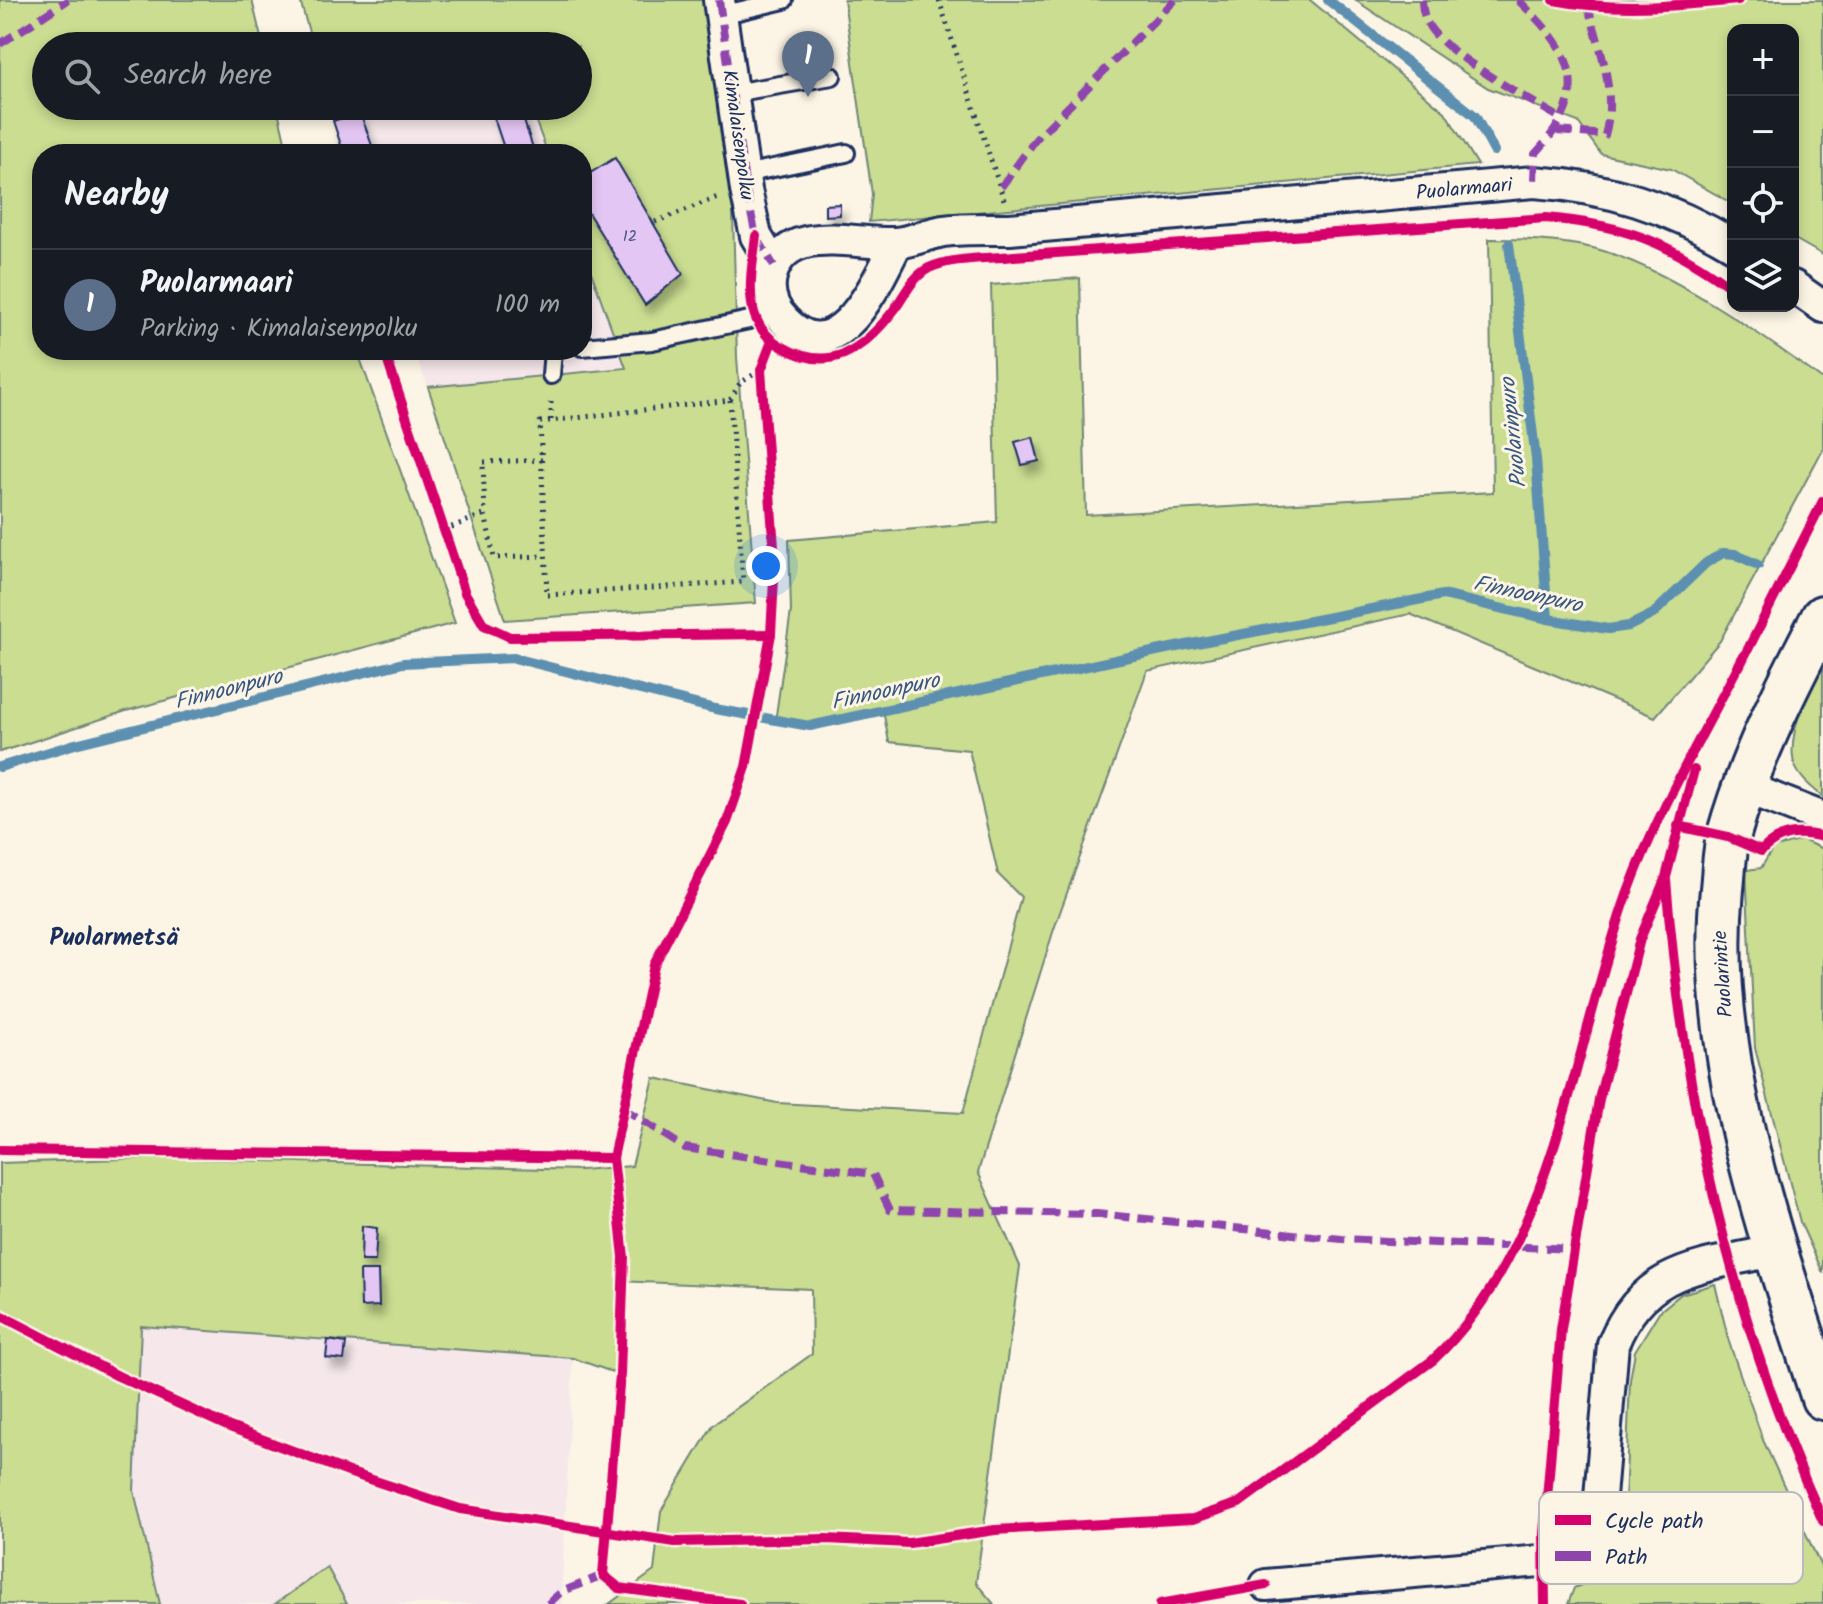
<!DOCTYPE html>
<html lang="en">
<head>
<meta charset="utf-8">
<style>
	body { margin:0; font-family:Kalam,sans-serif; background:#20242c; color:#f1f3f6 }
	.controls { position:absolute; right:24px; top:24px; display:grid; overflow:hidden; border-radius:16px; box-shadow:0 4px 12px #0003 }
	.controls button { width:72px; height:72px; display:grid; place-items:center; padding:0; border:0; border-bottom:2px solid #363941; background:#171b24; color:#f1f3f6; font:40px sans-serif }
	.you { position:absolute; left:766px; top:566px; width:28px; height:28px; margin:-20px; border:6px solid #fff; border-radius:50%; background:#1a73e8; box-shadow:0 0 0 12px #1a73e833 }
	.badge { display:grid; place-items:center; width:52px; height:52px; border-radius:50%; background:#ea580c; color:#fff; font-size:26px; font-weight:700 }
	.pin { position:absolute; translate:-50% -66px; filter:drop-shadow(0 2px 4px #0008) }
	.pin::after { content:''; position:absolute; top:42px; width:28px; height:24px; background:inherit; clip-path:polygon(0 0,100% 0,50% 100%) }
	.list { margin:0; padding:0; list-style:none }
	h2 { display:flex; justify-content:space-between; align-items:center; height:104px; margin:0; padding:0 32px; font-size:34px }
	h2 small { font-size:26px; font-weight:400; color:#9ea1a6 }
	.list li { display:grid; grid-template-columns:52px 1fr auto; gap:24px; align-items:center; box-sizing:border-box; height:112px; padding:0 32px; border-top:2px solid #363941 }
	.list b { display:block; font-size:30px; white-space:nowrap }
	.list p { margin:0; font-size:26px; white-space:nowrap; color:#9ea1a6 }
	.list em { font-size:26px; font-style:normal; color:#9ea1a6 }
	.icon { flex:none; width:44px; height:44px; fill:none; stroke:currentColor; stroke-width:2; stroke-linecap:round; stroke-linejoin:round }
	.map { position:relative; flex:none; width:1823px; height:1604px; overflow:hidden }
	.search { position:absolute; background:#171b24; box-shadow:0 4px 12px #0003; left:32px; top:32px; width:560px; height:88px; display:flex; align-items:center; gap:20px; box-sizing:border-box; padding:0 28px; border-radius:44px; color:#9ea1a6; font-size:30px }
	.panel { position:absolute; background:#171b24; box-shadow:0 4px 12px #0003; left:32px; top:144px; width:560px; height:216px; border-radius:32px }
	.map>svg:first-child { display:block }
</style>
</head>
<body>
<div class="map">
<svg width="1823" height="1604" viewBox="0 0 1823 1604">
	<defs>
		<filter id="shadow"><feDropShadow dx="5" dy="9" stdDeviation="4" flood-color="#0004"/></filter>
	</defs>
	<rect width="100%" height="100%" fill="#fcf5e5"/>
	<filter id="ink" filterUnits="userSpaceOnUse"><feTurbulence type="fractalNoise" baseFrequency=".0125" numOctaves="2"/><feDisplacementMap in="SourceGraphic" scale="16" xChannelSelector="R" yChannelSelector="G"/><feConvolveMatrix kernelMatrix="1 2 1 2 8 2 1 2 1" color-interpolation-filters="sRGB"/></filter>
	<g filter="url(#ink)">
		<g fill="#f5e7ea">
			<path d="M379,106h151l18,48h-204l-11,-33z"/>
			<path d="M582,247l27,73 128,37 -309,30 -15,-37h169z"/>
			<path d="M140,1325l433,33 -12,246h-401l-26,-113z"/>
		</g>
		<g fill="#cadd91" stroke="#728678" stroke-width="2">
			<path d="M0,0h252l11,46h-217v60h231l11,48h-246v196h315l98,273 -329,88 -126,41z"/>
			<path d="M300,0h403l29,178 5,179 19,246 -251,17 -77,-233 198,-19 -44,-121v-93h-34l-18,-48h48v-60h-265z"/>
			<path d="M844,0h466l135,112 33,53 -609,57 3,-28z"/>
			<path d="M1355,0h468v255l-30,-17v-208h-60v174l-62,-35 -70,-15 -23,-32 -90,-34z"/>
			<path d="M1489,239c35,0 69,1 104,9 74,19 169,87 230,132v69l-103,192 -65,76 -245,-103 -263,57 -93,258 -76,243 42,94 -44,317 18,21h-385l45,-33 7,-60 52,-86 99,-71 -1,-65 -194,-8 -2,92 -42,-15 -432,-32 -7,165 26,113h-160v-441l155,-5 425,12 52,-4 22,-88 123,25 186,10 58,-216 -23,-23 -29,-124 -80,-8 -6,-32 -73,16 -35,-4 16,-111 -2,-71 208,-18 -6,-237 89,-7 6,237 407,-23z"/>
			<path d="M1823,655v142c-12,-10 -28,-22 -30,-39 -4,-28 18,-77 30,-103z"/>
			<path d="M1802,840l21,9v424l-23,-51 -45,-174 -9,-178 15,-2 12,-20z"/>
			<path d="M1715,1284l14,58 34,98 60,131v33h-255l6,-16c28,-9 40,-34 50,-60l6,-148 5,-29 24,-39 22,-18z"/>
			<path d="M327,1567l20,37h-72z"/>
		</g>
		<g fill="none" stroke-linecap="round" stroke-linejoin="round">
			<g stroke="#5b8fb0" stroke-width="10">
				<path d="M1328,0l147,116 19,35"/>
				<path d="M1509,244l27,215 12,160"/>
				<path d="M0,767l75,-23 328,-81 111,-5 201,51 95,17 356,-77 277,-54 105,24 60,10 21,-3 24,-12 53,-51 17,-10 12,1 23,11"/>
			</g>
		</g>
		<g fill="#e4c6f4" stroke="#1b2f5e" stroke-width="2" filter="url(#shadow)">
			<path d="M490,106h29l16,48h-29z"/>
			<path d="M360,112l15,42h-31l-11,-33z"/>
			<path d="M615,158l68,116 -38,31 -63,-102v-25z"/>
			<path d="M840,204v11l-15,1v-11z"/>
			<path d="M1033,437l6,24 -17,4 -7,-23z"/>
			<path d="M362,1226l15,2 -2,33h-14z"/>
			<path d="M360,1271h18l1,35 -18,1z"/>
			<path d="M328,1340l18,3 -2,17 -18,-2z"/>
		</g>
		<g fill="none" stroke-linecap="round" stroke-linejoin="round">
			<defs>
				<g id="service">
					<path d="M721,15l63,-15"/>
					<path d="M733,93l99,-17"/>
					<path d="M744,174l102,-21"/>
					<path d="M582,347l70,-6 125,-27"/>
					<path d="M551,375l2,-25"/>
				</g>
				<g id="minor">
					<path d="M719,0l27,190 10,46 18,30"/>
					<path d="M897,243c-19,36 -59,133 -112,78 -12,-12 -18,-28 -14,-45 15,-55 82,-31 124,-33 16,-1 32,-9 48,-12 21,-3 45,-2 67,-2l524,-47c74,5 136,25 199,63"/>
					<path d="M1793,286l30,21"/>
					<path d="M1745,787l78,31"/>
					<path d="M1266,1585l309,-27 15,-8 7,-18 16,-188c32,-79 91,-77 165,-94"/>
				</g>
				<path id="secondary" d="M1823,617c-36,69 -73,142 -94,217 -5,17 -5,37 -7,55 -17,168 50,351 101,509"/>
			</defs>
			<use href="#service" stroke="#1b2f5e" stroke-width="22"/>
			<use href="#minor" stroke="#1b2f5e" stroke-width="36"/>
			<use href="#secondary" stroke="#1b2f5e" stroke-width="48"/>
			<g stroke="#1b2f5e" stroke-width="5" stroke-dasharray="2 6" stroke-linecap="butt">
				<path d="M939,0l65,200"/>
				<path d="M655,222l63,-25"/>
				<path d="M730,400l13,182 -196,13 -7,-173 190,-22 10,-17 21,-13"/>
				<path d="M551,420v-23"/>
				<path d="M542,460l-59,2 2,52 9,44 52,-2"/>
				<path d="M444,530l41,-16"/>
			</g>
			<use href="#service" stroke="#fcf5e5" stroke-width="16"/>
			<use href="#minor" stroke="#fcf5e5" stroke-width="30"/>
			<use href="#secondary" stroke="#fcf5e5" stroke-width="42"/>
			<g stroke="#8e44ad" stroke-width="8" stroke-dasharray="16 8" stroke-linecap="butt">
				<path d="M719,0l27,190 10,46 18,30"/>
				<path d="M1422,0c0,8 2,17 6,24 13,28 104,77 134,95"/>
				<path d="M1518,0c56,53 76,91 17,154l-1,28"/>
				<path d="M0,44l68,-44"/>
				<path d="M1557,131l48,4c12,-42 -5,-87 -17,-128"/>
				<path d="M1001,187l35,-48 139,-139"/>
				<path d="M623,1108l62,40 188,26 17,36 207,4 245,25 232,10"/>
				<path d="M548,1604l13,-12 42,-17"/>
			</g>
			<defs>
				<g id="cycleway">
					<path d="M1554,0c61,12 122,6 184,0"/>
					<path d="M756,236c-5,41 -16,87 25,110 49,29 82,4 113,-36 11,-15 18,-33 35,-42 23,-11 59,-9 85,-12l532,-38c80,7 122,24 187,71"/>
					<path d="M384,350l81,243 19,32 26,12 261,-3"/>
					<path d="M1739,667l84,-166"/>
					<path d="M1678,826l50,11 33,14c19,-19 37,-20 62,-14"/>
					<path d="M1666,880c18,224 64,436 157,641"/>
					<path d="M0,1150l613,8"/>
					<path d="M0,1315l118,61 109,50 124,47 109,36 215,33 151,-3 83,4 86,-13 198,-11 46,-16 194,-143c122,-114 140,-314 194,-465 30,-83 76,-161 117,-240"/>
					<path d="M740,1604l-121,-16 -16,-13 17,-201 4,-117 -11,-99 41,-193 73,-143 19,-55 25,-133 4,-73 -14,-191 11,-29"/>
					<path d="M1160,1604l106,-19"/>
					<path d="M1545,1604l-1,-70 17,-205 38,-230 41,-160 26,-62 28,-107"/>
				</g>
			</defs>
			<use href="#cycleway" stroke="#fcf5e5" stroke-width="15"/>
			<use href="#cycleway" stroke="#d6006c" stroke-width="10"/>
		</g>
	</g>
	<g text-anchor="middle" stroke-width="6" stroke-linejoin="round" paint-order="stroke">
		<g font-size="16" fill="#4d5584">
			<text x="630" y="241">12</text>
		</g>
		<g font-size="20" fill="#1b2f5e" stroke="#fcf5e5">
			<text transform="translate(739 135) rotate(82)" y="7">Kimalaisenpolku</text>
			<text transform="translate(1464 188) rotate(-5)" y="7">Puolarmaari</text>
			<text transform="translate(1722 974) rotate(-94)" y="7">Puolarintie</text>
		</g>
		<g font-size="22" font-style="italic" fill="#365780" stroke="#fcf5e5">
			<text transform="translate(1512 433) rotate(-96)" y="8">Puolarinpuro</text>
			<text transform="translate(1528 593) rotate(12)" y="8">Finnoonpuro</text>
			<text transform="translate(228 688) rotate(-14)" y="8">Finnoonpuro</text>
			<text transform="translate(885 690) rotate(-12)" y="8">Finnoonpuro</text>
		</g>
		<g font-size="24" font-weight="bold" fill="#1b2f5e" stroke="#fcf5e5">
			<text x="114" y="945">Puolarmetsä</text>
		</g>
	</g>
	<rect x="1539" y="1492" width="264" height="92" rx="12" fill="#fcf5e5" stroke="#b8babc" stroke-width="2"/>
	<rect x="1555" y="1515" width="36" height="10" fill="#d6006c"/>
	<rect x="1555" y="1551" width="36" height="10" fill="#8e44ad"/>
	<g font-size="22" fill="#1b2f5e">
		<text x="1605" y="1528">Cycle path</text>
		<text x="1605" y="1564">Path</text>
	</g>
</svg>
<div class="controls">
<button>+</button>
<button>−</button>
<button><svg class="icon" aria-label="locate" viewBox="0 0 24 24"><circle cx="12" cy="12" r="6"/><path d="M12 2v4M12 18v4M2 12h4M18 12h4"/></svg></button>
<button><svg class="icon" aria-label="layers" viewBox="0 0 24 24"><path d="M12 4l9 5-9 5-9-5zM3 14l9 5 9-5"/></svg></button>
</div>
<div class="you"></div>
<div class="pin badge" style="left:808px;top:97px;background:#5c6f8a">1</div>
<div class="search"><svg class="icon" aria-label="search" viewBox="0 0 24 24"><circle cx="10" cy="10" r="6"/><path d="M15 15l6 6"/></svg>Search here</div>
<section class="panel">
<h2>Nearby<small></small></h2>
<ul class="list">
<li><span class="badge" style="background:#5c6f8a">1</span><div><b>Puolarmaari</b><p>Parking · Kimalaisenpolku</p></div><em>100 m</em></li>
</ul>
</section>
</div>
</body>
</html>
